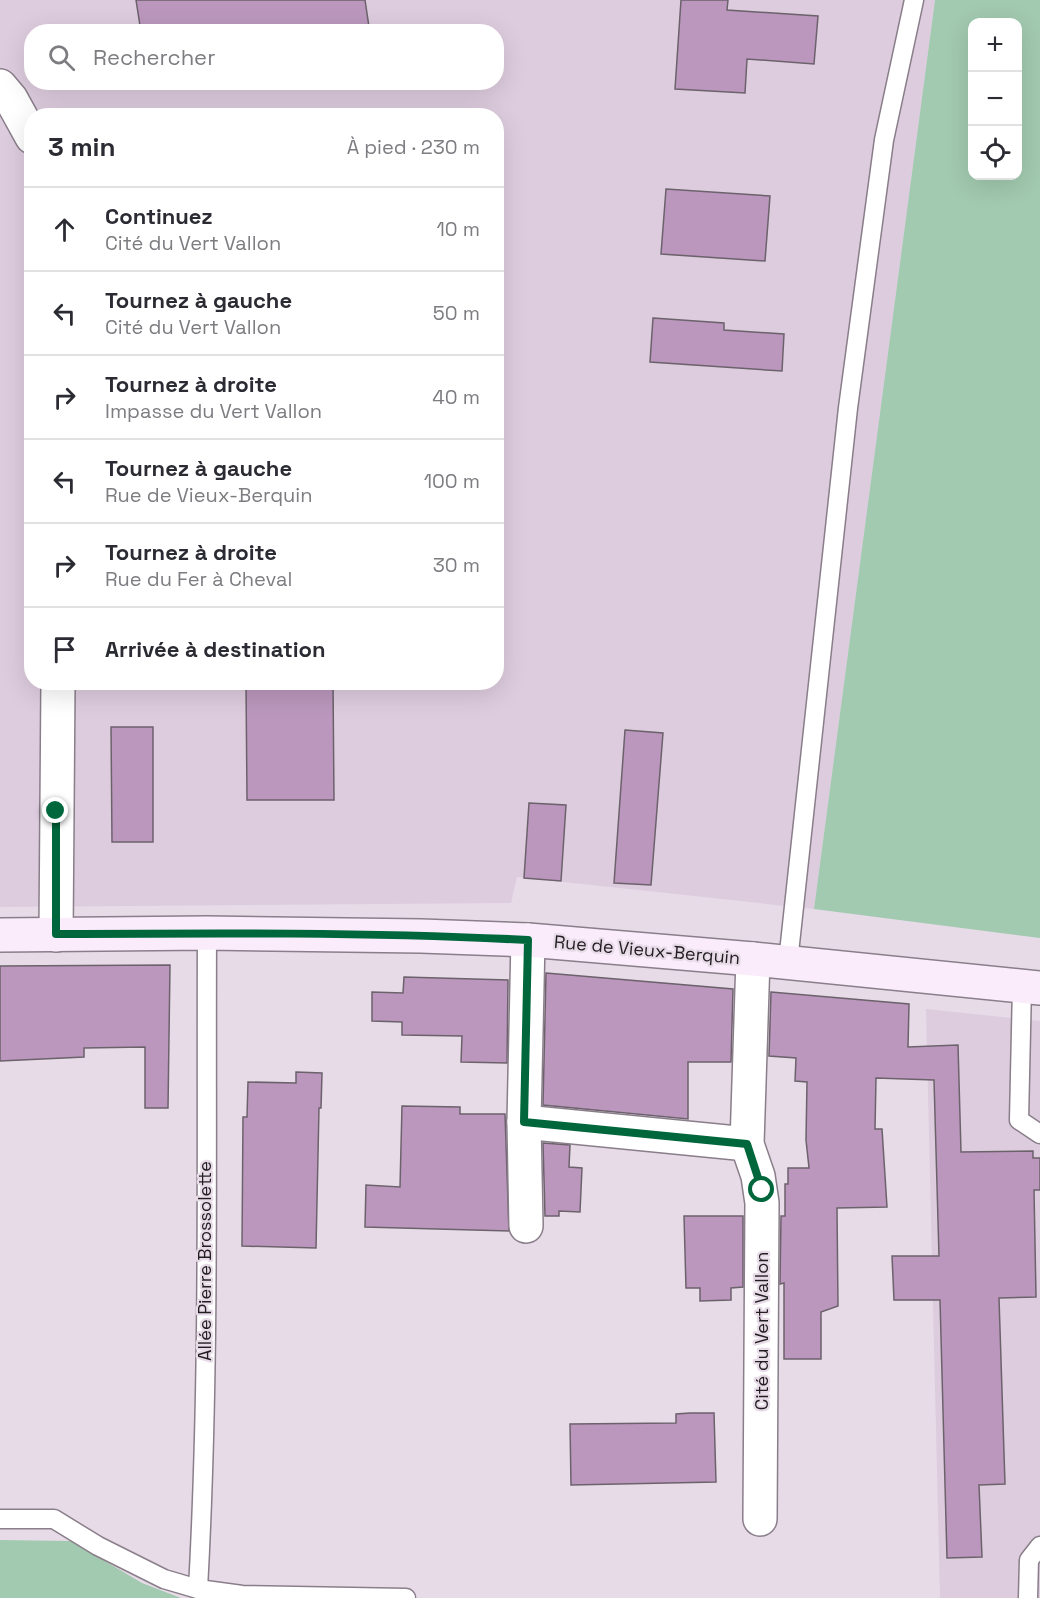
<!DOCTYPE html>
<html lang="fr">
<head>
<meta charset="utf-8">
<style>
	body { margin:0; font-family:"Space Grotesk",sans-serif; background:#f2f2f3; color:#2b2b33 }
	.controls { position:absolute; right:18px; top:18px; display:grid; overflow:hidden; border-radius:12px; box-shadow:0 6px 24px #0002 }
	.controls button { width:54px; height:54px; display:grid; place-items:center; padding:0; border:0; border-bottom:2px solid #e1e1e2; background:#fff; color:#2b2b33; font:30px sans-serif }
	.stop { position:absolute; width:18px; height:18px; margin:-14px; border:4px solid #00673c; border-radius:50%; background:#fff }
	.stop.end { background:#00673c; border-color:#fff; box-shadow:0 2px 6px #0008 }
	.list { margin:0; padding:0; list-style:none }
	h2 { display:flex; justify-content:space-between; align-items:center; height:78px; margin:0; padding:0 24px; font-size:26px }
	h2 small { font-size:20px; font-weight:400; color:#7c7c81 }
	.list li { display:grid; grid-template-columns:39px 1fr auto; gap:18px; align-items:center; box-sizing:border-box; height:84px; padding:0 24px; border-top:2px solid #e1e1e2 }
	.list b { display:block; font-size:22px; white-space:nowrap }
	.list p { margin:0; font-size:20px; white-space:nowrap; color:#7c7c81 }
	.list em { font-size:20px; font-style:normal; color:#7c7c81 }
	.icon { flex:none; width:33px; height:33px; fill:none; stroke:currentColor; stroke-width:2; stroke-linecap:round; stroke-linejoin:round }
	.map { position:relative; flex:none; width:1040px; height:1598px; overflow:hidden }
	.search { position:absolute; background:#fff; box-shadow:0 6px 24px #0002; left:24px; top:24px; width:480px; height:66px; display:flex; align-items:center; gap:15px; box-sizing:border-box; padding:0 21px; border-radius:24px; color:#7c7c81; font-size:22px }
	.panel { position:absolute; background:#fff; box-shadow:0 6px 24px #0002; left:24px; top:108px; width:480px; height:582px; border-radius:24px }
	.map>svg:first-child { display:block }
</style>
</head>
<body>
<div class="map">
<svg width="1040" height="1598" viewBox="0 0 1040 1598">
	<rect width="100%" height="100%" fill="#e7dbe8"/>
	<g fill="#ddccde" fill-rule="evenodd">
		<path d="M0,0h935l-121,909 -297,-32 -6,26 -511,4zM32,32h464v50h-464zM32,116h464v566h-464z"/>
		<path d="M926,1009l114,12v577h-100z"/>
	</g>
	<g fill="#a2cab0" fill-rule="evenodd">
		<path d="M935,0h105v938l-226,-29zM972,22h46v154h-46z"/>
		<path d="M0,1540l71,1 71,42 39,15h-181z"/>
	</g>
	<g fill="#bb97bd" stroke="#6c626c" stroke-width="1.5">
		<path d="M136,0h229l4,27 -27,5h-201z"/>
		<path d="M681,0h47l-1,10 91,6 -4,48 -67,-5 -2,34 -70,-4z"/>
		<path d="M666,189l104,7 -5,65 -104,-7z"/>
		<path d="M653,318l71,5v7l60,4 -2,37 -132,-9z"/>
		<path d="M246,682h87l1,118h-87z"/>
		<path d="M111,727h42v115h-41z"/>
		<path d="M625,730l38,3 -12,152 -37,-2z"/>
		<path d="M529,803l37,2 -5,76 -37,-3z"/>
		<path d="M170,965l-2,143h-23v-61l-61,1v9l-84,4v-95z"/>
		<path d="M546,973l187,16 -2,73h-43v57l-145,-14z"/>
		<path d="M404,977l104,3 -1,83 -46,-1 1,-26 -60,-1v-13l-30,-1v-29l31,1z"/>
		<path d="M771,992l138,12 -1,43 50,-2 3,107 72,-1v7h7v32h-6l2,107 -37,1 6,186 -26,1 3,72 -35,1 -7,-258h-46l-2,-44h47l-5,-176 -58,-2 -1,51h7l5,78 -50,1 1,98 -17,6v47h-37v-76l-4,1 1,-68h4v-32h3v-16h21l-3,-28 1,-58 -12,-1 1,-23 -27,-2z"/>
		<path d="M296,1072l26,1 -1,35h-2l-3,140 -74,-2 1,-129h4l1,-35 48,1z"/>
		<path d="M402,1106l58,1v7h45l4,117 -144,-4 1,-42 34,2z"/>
		<path d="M543,1143l27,2 -1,22 13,1 -2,44 -21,-1v5h-14z"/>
		<path d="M684,1216h59v71l-12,1v12l-31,1v-13h-14z"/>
		<path d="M690,1413h24l2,69 -145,3 -1,-61 106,-1v-9z"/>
	</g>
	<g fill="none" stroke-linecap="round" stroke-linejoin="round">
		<defs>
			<g id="lane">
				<path d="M788,962l60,-554 36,-268 30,-140"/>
				<path d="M1022,986l-3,134 21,14"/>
				<path d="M0,1519h54l44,27 66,33 34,10 44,6 164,3"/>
				<path d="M198,1589c12,-218 8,-437 9,-656"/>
				<path d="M1028,1598l1,-38 11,-14"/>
			</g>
			<g id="street">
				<path d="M0,86l11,13 21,38"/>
				<path d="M56,935l2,-253"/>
				<path d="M753,959l-6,185 11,32 4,27 -2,316"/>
				<path d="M524,1122l4,-182"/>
				<path d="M526,1226l-2,-104 223,22"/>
			</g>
			<path id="secondary" d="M0,935l207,-2 214,3 107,4 225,19 287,29"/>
		</defs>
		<use href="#lane" stroke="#897e89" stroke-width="21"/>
		<use href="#street" stroke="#897e89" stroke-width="36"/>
		<use href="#secondary" stroke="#897e89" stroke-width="36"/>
		<use href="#lane" stroke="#fff" stroke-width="18"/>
		<use href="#street" stroke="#fff" stroke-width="33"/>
		<use href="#secondary" stroke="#fbecfc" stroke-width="33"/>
	</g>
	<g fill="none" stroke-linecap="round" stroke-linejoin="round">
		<path stroke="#00673c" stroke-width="8" d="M56,811v123c157,-1 315,-2 472,6l-4,182 223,22 15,46"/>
	</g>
	<g text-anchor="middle" stroke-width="4.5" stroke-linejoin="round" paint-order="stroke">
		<g font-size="18" fill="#211d21" stroke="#e7dbe8">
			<text transform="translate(647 950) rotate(5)" y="6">Rue de Vieux-Berquin</text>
			<text transform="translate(205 1261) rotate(-90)" y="6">Allée Pierre Brossolette</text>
			<text transform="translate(762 1331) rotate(-90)" y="6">Cité du Vert Vallon</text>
		</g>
	</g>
</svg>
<div class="controls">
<button>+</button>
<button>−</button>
<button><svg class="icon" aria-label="locate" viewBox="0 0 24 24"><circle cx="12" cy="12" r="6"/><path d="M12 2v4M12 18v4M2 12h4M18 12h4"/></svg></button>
</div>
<div class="stop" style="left:762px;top:1190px"></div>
<div class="stop end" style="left:56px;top:811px"></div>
<div class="search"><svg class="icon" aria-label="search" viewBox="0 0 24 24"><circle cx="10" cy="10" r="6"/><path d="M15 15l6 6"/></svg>Rechercher</div>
<section class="panel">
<h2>3 min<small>À pied · 230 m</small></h2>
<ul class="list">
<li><svg class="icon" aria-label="ahead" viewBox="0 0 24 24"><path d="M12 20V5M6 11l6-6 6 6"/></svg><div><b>Continuez</b><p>Cité du Vert Vallon</p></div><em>10 m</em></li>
<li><svg class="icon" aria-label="left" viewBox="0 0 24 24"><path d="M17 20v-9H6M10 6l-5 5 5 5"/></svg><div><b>Tournez à gauche</b><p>Cité du Vert Vallon</p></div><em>50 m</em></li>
<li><svg class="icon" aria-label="right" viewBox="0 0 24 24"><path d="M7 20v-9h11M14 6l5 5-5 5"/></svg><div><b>Tournez à droite</b><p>Impasse du Vert Vallon</p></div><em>40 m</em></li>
<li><svg class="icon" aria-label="left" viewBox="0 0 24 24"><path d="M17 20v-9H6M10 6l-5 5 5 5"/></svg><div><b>Tournez à gauche</b><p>Rue de Vieux-Berquin</p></div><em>100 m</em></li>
<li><svg class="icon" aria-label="right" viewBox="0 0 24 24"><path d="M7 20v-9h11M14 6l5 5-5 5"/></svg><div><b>Tournez à droite</b><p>Rue du Fer à Cheval</p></div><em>30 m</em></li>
<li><svg class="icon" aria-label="arrive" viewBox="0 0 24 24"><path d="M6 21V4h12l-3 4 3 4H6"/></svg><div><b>Arrivée à destination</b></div></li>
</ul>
</section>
</div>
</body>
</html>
